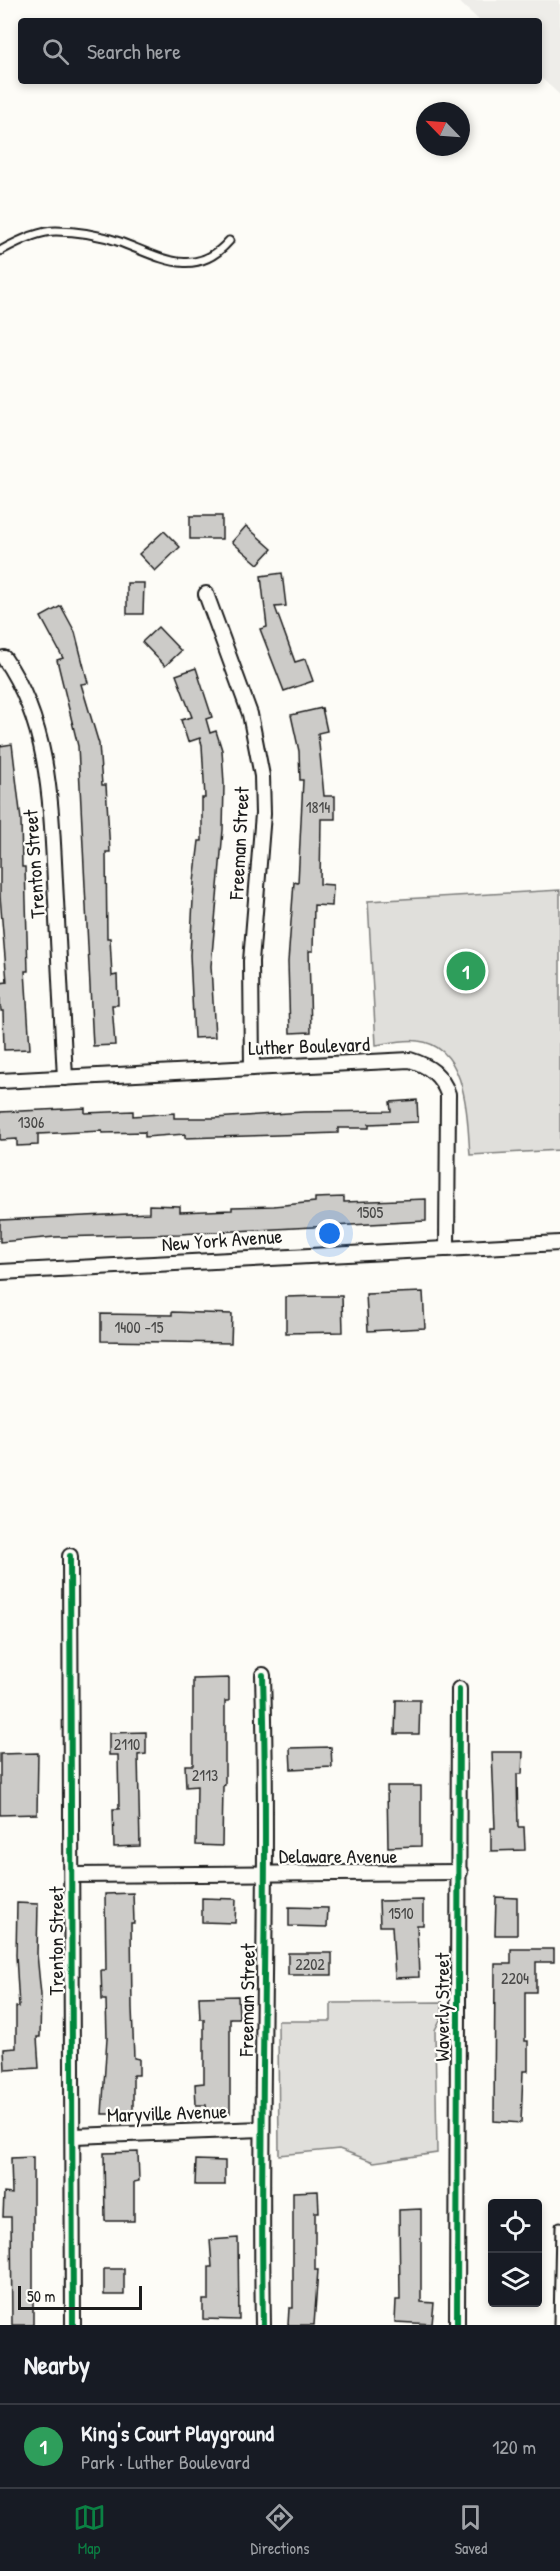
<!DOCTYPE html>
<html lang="en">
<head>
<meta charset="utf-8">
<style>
	body { margin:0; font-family:"Patrick Hand",sans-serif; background:#20242c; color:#f1f3f6 }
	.controls { position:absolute; right:18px; bottom:18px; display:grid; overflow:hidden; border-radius:6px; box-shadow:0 3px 9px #0003 }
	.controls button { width:54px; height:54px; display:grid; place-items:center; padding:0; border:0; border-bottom:2px solid #363941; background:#171b24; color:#f1f3f6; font:30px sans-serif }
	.compass { position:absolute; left:416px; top:102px; width:54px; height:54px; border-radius:50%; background:#171b24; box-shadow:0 3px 9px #0003; rotate:295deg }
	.scale { position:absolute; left:18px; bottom:15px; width:124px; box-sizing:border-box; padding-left:6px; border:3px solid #1c1c1c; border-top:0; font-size:16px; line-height:21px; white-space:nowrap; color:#1c1c1c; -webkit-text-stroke:4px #fdfcf7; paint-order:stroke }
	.you { position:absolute; left:330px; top:1234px; width:21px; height:21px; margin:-15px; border:4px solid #fff; border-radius:50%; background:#1a73e8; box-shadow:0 0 0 9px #1a73e833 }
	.badge { display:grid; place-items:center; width:39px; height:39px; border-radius:50%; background:#0b8043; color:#fff; font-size:20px; font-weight:700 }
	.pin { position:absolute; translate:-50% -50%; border:3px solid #fff; box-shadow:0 2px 6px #0006 }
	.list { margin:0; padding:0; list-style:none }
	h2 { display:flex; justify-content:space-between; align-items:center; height:78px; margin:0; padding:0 24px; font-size:26px }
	h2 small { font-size:20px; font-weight:400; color:#9ea1a6 }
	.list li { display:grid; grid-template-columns:39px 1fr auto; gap:18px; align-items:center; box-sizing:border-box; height:84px; padding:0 24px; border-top:2px solid #363941 }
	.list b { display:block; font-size:22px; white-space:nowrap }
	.list p { margin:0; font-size:20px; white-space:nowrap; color:#9ea1a6 }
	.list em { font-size:20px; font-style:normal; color:#9ea1a6 }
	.icon { flex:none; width:33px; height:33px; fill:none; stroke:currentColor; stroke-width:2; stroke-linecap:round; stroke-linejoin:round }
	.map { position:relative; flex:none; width:560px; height:2325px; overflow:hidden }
	.search { position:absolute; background:#171b24; box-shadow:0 3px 9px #0003; left:18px; right:18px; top:18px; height:66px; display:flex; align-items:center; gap:15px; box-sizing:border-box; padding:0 21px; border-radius:6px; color:#9ea1a6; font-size:22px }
	.sheet { height:162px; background:#171b24 }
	nav { display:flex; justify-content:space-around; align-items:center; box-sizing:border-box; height:84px; border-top:2px solid #363941; background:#171b24; font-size:16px; color:#9ea1a6 }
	nav a { display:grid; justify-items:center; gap:3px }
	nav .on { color:#0b8043 }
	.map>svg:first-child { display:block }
</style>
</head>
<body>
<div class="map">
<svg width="560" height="2325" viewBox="0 0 560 2325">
	<rect width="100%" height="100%" fill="#fdfcf7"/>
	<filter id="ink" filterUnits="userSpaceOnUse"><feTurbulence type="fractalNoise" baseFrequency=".0167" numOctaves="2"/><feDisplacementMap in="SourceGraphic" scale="12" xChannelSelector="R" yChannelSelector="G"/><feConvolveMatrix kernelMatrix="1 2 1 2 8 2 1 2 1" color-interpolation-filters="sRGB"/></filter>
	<g filter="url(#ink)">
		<path fill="#eeede9" d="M457,0h103v95l-21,-19v-55h-59z"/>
		<g fill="#e0dfdb" stroke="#7e7e7c" stroke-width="1.5">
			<path d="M560,890v260l-90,5c-3,-37 -2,-109 -52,-114 -13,-2 -29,2 -42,4l-8,-144z"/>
			<path d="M442,2002v14l-7,14 2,123 -63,9 -35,-13 -60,6 -1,-134h53v-18z"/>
		</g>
		<g fill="#cccbc8" stroke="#1c1c1c" stroke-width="1.5">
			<rect x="190" y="516" width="32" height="23"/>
			<path d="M246,526l26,23 -14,15 -26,-22z"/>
			<path d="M164,531l16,16 -25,24 -16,-17z"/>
			<path d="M282,573l4,33 -11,1 20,55 10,-3 8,22 -29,10 -24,-62 7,-2 -6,-51z"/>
			<path d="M127,583h17l-1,31h-16z"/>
			<path d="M61,606l14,26 13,51 -7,1 18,60 3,41h4l4,67h-4l1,86h3l2,38 5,-1 1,30h-6l3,40 -22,1 -15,-300 -21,-86 6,-2 -22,-41z"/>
			<path d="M158,627l23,24 -16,15 -23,-24z"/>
			<path d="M196,668l16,49 -6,2 4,14 6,-2 6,19 2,34 -1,46 -12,136 4,71 -21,1 -4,-83 4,-73 5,-41h3v-43h3l-3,-53 -2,-7 -12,4 -7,-22 11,-3 -16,-42z"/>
			<path d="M322,708l5,23 -9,2 6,63h11v23h-14l-1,65 13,1 -1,21 -18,-1 -1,46h-4l2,81 -21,1 -2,-71 6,-80 4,1 5,-103h-3l-1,-29 -8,-36z"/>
			<path d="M12,744l9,76 1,47h3l3,104h-3l5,78 -26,1 -1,-39h-2l-1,-9v-19l7,-1 -7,-86v-150z"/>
			<path d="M417,1100l1,22 -49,2v4h-31v5l-153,5v-4l-40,3v-5l-43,1v-2l-64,3v11l-21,1v-7l-17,1v-28l85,-4v5l48,-2v5l41,-3v5h41l88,-6 88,-1 -1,-9z"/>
			<path d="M344,1197v5l82,-3v22l-247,13 -124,3 -55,5v-22l149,-7v-8l31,1v6l52,-2v-3l42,-1 41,-4v-4z"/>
			<path d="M423,1292l2,36 -57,3 -2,-37z"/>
			<path d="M321,1296h21l1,36 -57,1v-36z"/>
			<path d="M172,1312l60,2 -1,29 -130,-2v-27l71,1z"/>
			<path d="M229,1678v23h-4v84l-2,1 -1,60 -26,-1 1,-59 -11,1 -1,-22h8v-86z"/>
			<path d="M396,1700h24l-1,34h-24z"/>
			<path d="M146,1732v22l-8,1 2,91 -26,1 -1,-38h6l-1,-54h-9v-22z"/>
			<path d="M331,1747l1,20 -41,2 -1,-21z"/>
			<path d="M492,1752h31l-1,22h-5l1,53h6l1,23 -34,1v-23h4z"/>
			<path d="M38,1753l-1,61 -37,1v-61z"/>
			<path d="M387,1786h34v60l-33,1z"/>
			<path d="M133,1893l1,30h-3l1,85 2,50 5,1v16h-6v39h-31l5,-76 -1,-38h-4l-1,-30h5l-1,-76z"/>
			<path d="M496,1897l21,1v37h-22z"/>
			<path d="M202,1898l34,1 -1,24 -33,-1z"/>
			<path d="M423,1900v25h-6l2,52 -24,1 -3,-52h-12l-1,-25z"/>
			<path d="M17,1903l21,1 -1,50 4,41 -1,42h-3l2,31 -34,2 -1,-21 12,-1v-41h3l-3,-52z"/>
			<path d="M289,1907l39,1 -1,19 -38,-1z"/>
			<path d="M511,1949h43v13h-18v30h-11v49h3v30h-5l-2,52 -27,-2 1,-157h16z"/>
			<rect x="288" y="1953" width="44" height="22"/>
			<path d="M238,1996l1,22h-9v95h-23l-1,-8h-10l-1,-21 9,-1v-64h-4l-1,-22z"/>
			<path d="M138,2152l1,29 -5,1v39h-29l-1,-68z"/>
			<path d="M33,2157v168h-21l-1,-108h-8l1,-24 8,1 -1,-36z"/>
			<path d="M196,2160l29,1v24h-30z"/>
			<path d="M318,2191l1,21h-4v58h3l-4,55h-26l1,-17h4v-116z"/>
			<path d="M421,2209v93l13,1 -2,21 -37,-2 1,-22h4l-1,-90z"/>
			<path d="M238,2238l1,82 -36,-1v-19h6v-33h3l-2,-27z"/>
			<rect x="104" y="2269" width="20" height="26"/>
		</g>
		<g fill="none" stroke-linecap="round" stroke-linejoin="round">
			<defs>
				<g id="service">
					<path d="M0,251c16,-9 38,-20 56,-20 21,0 44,4 64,11 40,15 75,38 109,-1"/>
					<path d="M558,2325l2,-99"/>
				</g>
				<g id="minor">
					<path d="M206,594l44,120 12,62 1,38 -12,147 1,107"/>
					<path d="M4,658c49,71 47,158 52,242 3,59 6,119 9,178"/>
					<path d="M0,1081l410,-21c20,6 31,15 38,34l-1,155"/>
					<path d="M0,1272l560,-29"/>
					<path d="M70,1556l3,769"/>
					<path d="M263,1675c6,217 -4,433 0,650"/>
					<path d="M72,1875l388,-3"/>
					<path d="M74,2136l188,-7"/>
					<path d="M457,2325l2,-636"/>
				</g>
			</defs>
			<use href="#service" stroke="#1c1c1c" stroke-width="11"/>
			<use href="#minor" stroke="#1c1c1c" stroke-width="18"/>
			<use href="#service" stroke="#fdfcf7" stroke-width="7"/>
			<use href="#minor" stroke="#fdfcf7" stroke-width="14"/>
			<defs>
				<g id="cycleway">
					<path d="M70,1556l3,769"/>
					<path d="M263,1675c6,217 -4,433 0,650"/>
					<path d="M457,2325l2,-636"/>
				</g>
			</defs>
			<use href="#cycleway" stroke="#fdfcf7" stroke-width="10"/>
			<use href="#cycleway" stroke="#00873e" stroke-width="6"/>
		</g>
	</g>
	<g text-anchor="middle" stroke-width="4.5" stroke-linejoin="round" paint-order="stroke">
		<g font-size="16" fill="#484847">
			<text x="318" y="813">1814</text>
			<text x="31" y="1128">1306</text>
			<text x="370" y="1218">1505</text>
			<text x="139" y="1333">1400 -15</text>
			<text x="127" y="1750">2110</text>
			<text x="205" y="1781">2113</text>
			<text x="401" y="1919">1510</text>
			<text x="310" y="1970">2202</text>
			<text x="515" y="1984">2204</text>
		</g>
		<g font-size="20" fill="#1c1c1c" stroke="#fdfcf7">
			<text transform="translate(239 843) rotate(-87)" y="7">Freeman Street</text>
			<text transform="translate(34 864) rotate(-94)" y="7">Trenton Street</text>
			<text transform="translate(309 1046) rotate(-2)" y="7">Luther Boulevard</text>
			<text transform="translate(222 1240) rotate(-4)" y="7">New York Avenue</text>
			<text x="338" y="1863">Delaware Avenue</text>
			<text transform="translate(56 1941) rotate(-90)" y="7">Trenton Street</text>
			<text transform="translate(247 2000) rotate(-89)" y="7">Freeman Street</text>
			<text transform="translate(442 2007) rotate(-90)" y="7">Waverly Street</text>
			<text transform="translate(167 2113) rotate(-2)" y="7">Maryville Avenue</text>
		</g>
	</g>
</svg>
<div class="controls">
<button><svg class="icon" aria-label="locate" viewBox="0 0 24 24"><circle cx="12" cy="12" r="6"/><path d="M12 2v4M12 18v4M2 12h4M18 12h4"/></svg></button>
<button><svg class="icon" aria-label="layers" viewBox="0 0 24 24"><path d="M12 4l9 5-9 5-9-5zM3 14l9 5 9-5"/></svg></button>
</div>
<svg class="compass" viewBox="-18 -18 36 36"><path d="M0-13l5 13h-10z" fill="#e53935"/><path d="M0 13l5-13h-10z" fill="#9ea1a6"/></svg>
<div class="scale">50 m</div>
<div class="you"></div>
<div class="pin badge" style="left:466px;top:971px;background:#2e9e5b">1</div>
<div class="search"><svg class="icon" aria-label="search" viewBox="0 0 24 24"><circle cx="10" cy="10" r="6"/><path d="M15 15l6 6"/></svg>Search here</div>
</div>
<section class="sheet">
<h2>Nearby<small></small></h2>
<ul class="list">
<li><span class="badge" style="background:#2e9e5b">1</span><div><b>King's Court Playground</b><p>Park · Luther Boulevard</p></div><em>120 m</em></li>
</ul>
</section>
<nav>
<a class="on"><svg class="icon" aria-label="map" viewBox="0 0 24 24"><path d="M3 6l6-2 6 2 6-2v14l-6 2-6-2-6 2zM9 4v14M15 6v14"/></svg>Map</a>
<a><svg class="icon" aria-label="directions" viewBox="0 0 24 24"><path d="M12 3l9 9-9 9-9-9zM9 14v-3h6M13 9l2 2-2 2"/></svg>Directions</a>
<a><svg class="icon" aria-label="saved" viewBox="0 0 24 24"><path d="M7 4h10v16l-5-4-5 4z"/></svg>Saved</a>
</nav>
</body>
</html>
